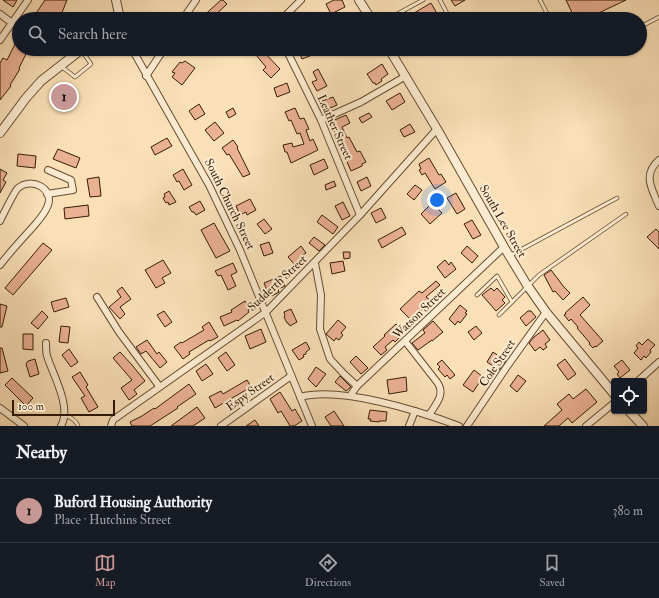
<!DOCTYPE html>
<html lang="en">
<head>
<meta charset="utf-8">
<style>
	body { margin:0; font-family:"IM FELL Double Pica",serif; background:#20242c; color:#f1f3f6 }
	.controls { position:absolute; right:12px; bottom:12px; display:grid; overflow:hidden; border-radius:4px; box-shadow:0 1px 3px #0004 }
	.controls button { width:36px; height:36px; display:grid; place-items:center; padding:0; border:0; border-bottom:1px solid #363941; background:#171b24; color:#f1f3f6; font:20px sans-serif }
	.scale { position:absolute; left:12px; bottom:10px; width:103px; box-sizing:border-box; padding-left:4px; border:2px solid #361c07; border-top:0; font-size:11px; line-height:14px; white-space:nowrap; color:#361c07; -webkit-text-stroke:3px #fcebd0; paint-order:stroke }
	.you { position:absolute; left:437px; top:200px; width:14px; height:14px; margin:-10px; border:3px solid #fff; border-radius:50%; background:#1a73e8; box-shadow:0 0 0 6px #1a73e833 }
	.badge { display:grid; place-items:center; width:26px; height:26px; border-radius:50%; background:#c59692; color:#111; font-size:13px; font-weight:700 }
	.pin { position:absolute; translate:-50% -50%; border:2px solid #fff; box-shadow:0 1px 4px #0006 }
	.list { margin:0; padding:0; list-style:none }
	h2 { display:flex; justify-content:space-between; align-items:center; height:52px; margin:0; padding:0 16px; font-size:17px }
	h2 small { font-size:13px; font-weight:400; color:#9ea1a6 }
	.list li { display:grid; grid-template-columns:26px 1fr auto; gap:12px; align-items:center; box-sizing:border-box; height:64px; padding:0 16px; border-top:1px solid #363941 }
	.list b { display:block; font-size:15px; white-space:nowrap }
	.list p { margin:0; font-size:13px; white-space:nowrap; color:#9ea1a6 }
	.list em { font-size:13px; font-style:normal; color:#9ea1a6 }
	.icon { flex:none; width:22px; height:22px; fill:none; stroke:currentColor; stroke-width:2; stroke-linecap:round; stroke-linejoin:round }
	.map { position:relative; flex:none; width:659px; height:426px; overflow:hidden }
	.search { position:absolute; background:#171b24; box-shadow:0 1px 3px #0004; left:12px; right:12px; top:12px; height:44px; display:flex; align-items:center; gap:10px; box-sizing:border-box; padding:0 14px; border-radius:22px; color:#9ea1a6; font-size:15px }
	.sheet { height:116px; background:#171b24 }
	nav { display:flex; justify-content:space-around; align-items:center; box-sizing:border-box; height:56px; border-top:1px solid #363941; background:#171b24; font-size:11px; color:#9ea1a6 }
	nav a { display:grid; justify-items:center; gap:2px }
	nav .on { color:#c59692 }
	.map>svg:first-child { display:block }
</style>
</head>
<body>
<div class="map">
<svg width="659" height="426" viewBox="0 0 659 426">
	<rect width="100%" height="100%" fill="#fae0b7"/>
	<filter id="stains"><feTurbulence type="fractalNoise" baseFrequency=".005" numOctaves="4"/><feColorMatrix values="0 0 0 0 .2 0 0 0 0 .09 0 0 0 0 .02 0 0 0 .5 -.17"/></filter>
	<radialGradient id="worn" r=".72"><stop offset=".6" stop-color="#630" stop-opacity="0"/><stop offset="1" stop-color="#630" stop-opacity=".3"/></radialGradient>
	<g fill="#ebb193" stroke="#361c07">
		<path d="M3,0h14l-4,7z"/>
		<path d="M45,0h22l-6,15 -4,4h-25z"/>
		<path d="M221,0h2l4,4 -16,15h-11z"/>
		<path d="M334,0h8l3,7 -14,7 -5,-10z"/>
		<path d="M451,0h14l-10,6z"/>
		<path d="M566,0h60l-40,19h-11z"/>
		<path d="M431,3l8,14 -4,2h-31z"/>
		<path d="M19,36v13h18l-5,6 -5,-3 -8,16 1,1 -10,16 1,1 -11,14v-37l3,-5 4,2z"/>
		<path d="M251,49h10l19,20 -9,9 -8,-8 3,-3z"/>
		<path d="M298,49h11l3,6 -10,4z"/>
		<path d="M185,61l10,7 -13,17 -10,-8 3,-4 -3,-1 8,-10 2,1z"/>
		<path d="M382,64l6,10 -7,5 1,2 -6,4 -1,-2h-2l-6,-9z"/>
		<path d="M318,69l9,17 -10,5 -5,-9 5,-2 -4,-8z"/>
		<path d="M287,83l3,9 -13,5 -3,-9z"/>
		<path d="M59,86l14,5 -1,3 4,2 -4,11 -4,-1 -1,2 -14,-5 2,-4 -4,-1 3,-8 3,2z"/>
		<path d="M400,93l5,9 -13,8 -6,-9z"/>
		<path d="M333,97l4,8 -11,5 -4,-9z"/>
		<path d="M199,104l6,10 -10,6 -6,-9z"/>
		<path d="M233,108l3,6 -7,4 -3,-6z"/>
		<path d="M295,108l5,11 4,-1 5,11 -3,1 4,11 3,-2 5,11 -27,13 -4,-11h-2l-2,-7 9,-2 1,4 11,-3 -4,-11 -3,1 -6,-14 -2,1 -4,-9z"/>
		<path d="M369,113l3,4 -10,6 -3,-5z"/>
		<path d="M346,115l4,8 -8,4 5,11 2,-1 8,15 3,-1 6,11 -4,2v2l-11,5 -21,-49z"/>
		<path d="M215,122l9,11 -10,8 -9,-11z"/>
		<path d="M410,124l5,8 -11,5 -4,-7z"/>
		<path d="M167,138l5,8 -17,9 -4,-8z"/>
		<path d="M233,140l5,7 -1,1 13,26 -7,3 -14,-23 -2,1 -5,-7z"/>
		<path d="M58,149l22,9 -4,10 -23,-9z"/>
		<path d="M18,154l18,2 -1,12 -18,-2z"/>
		<path d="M429,158l10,17 2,-1 5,8 -11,7 -10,-16 -3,2 -3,-5 2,-1 -2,-5z"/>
		<path d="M324,159l4,9 -14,7 -4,-10z"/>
		<path d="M0,169l7,4 -4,7 3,2 -6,11z"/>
		<path d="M183,169l9,16 -8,5 -5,-9 -2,1 -4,-7z"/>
		<path d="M99,177l2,19 -11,1 -3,-18z"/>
		<path d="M367,177l4,9 -10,5 -4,-9z"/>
		<path d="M334,181l2,5 -10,4 -1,-5z"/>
		<path d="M415,185l7,5 -8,10 -7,-6z"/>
		<path d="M169,191l7,11 -7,3 -1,-3 -2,1 -3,-5 2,-1 -1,-3z"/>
		<path d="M456,193l9,16 -8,5 -10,-16z"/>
		<path d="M250,199l6,11 -9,5 -1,-3 -6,3 -4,-9z"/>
		<path d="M200,201l5,9 -9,5 -2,-3h-2l-3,-5z"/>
		<path d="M343,202l7,14 -8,4 -7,-14z"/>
		<path d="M432,203l10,10 -12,11 -9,-10z"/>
		<path d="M88,205l1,11 -24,3 -1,-11z"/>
		<path d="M381,208l5,10 -10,5 -5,-10z"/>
		<path d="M322,215l16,12 -5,7 -16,-12z"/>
		<path d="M264,219l8,10 -7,5 -8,-10z"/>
		<path d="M472,220l9,15 -8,4 -9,-15z"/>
		<path d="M214,223l16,28 -14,7 -15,-28z"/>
		<path d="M402,227l4,7 -24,14 -4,-8z"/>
		<path d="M656,229l3,3v17l-12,-12z"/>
		<path d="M314,237l11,8 -6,6 -10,-8z"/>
		<path d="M269,242l4,11 -9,3 -4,-11z"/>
		<path d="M43,243l9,7 -39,45 -8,-7z"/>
		<path d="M301,246l5,7 -3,2 2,2 -2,2 1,2 -4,3 -2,-2 -3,3 -7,-8z"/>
		<path d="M467,246l11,10 -6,7 -11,-10z"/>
		<path d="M343,252h7v6l-6,1z"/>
		<path d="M163,260l8,13 -9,5 3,5 -9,5 -11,-18z"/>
		<path d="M445,260l4,5 2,-3 5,7 -11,9 -8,-11z"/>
		<path d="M343,261l2,10 -13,3 -2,-11z"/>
		<path d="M233,263l4,9 -6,3 5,11 -8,4 -7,-15 -3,1 -3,-5z"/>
		<path d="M551,270l13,17 6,6 -7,7 -8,-9 -2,1 -9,-17z"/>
		<path d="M281,276l4,10 -7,3 1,3 -7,4 -2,-4 -2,1 -4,-10z"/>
		<path d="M436,281l4,4 -14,12 4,3 -9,10 1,2 -10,9 -12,-12 19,-18 3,2z"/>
		<path d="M122,287l9,12 -11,8 5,7 -5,5 -11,-12 12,-10 -4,-6z"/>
		<path d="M491,288l3,3 3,-3 8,9 -3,3 3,3 -9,8 -14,-16z"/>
		<path d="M583,297l7,8 -10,10 23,26 -7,6 -1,-1 -2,2 -4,-4 1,-1 -13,-15 1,-1 -7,-8 -2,2 -5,-6 2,-1 -1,-1z"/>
		<path d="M66,298l3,9 -15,5 -3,-10z"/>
		<path d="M245,301l5,8 -2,1 1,2 -11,9 -1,-1 -13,6 -4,-9 12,-5 -1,-2z"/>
		<path d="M0,304l7,2 -5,21h-2z"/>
		<path d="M460,305l7,6 -2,2 2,1 -7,9 -2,-2 -3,4 -6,-6z"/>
		<path d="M291,309l6,13 -7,4 -2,-3h-1l-3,-6 1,-1 -1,-4z"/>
		<path d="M42,311l6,6 -10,12 -7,-6z"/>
		<path d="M164,311l8,11 -7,5 -8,-12z"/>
		<path d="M528,311h3l5,6 -10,9 -6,-8z"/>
		<path d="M338,320l8,7 -5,6 2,2 -4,5 -3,-2 -2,3 -8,-7z"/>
		<path d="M433,321l10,11 -11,9v-1l-14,10 -6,-7 13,-10 -2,-3z"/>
		<path d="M209,322l9,15 -8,4 -1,-1 -20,12 1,2 -7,5 -9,-12 7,-5 1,1 22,-13 -2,-3z"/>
		<path d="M396,324l6,7 -4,4 2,2 -5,5 -2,-2 -8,7 2,3 -6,5 -8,-8 12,-11 -1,-1z"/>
		<path d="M61,326l9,1 -2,16 -9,-1z"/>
		<path d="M476,326l6,7 -8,7 -6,-8z"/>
		<path d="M261,329l5,13 -16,7 -5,-13z"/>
		<path d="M543,330l7,10 -5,4 2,3 -4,3 -3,-3 -5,4 -6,-8 5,-6z"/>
		<path d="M23,334h10v16l-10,-1z"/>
		<path d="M648,339l7,6 -5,5 1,2 -5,6 -2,-2 -3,4 -7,-7 4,-5 -2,-2 3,-4 3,3z"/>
		<path d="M147,340l10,14 2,-2 8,10 -7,6 -14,-17 -5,3 -5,-7z"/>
		<path d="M306,342l4,7 -4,3v2l-3,1 1,2 -5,3 -7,-10z"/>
		<path d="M0,348h2l6,23 -8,2z"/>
		<path d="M69,349l9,13 -7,5 -9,-12z"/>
		<path d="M120,352l12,13 13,16 -11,9 3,4 -8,6 -8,-12 11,-8 -19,-22z"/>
		<path d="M226,352l9,13 -8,6 -9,-13z"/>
		<path d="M493,352l13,9 -7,9 -12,-8z"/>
		<path d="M356,356l12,12 -7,6 -11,-12z"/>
		<path d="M35,359l4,15 -9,3 -4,-13 2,-3z"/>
		<path d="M565,359l11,15 -8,6 -11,-15z"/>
		<path d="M442,360l13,15 -5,4 -3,-4 -2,2 -7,-8 2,-2 -3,-3z"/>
		<path d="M622,360l8,10 -10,8 -3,-4 2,-2 -5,-6z"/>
		<path d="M206,364l7,10 -11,7 -6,-10z"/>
		<path d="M316,367l10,7 -10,13 -8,-8z"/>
		<path d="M474,370l9,7 -10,15 -10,-7z"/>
		<path d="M80,372l8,13 -2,2 12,20 -9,5 -8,-14 4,-2 -13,-19z"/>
		<path d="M518,375l8,6 -9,11 -7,-6z"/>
		<path d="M340,376l11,11 -5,4 -11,-9z"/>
		<path d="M406,377l1,14 -18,3 -2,-14z"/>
		<path d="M12,378l21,20 -7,8 -21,-21z"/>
		<path d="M247,380l4,7 -36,21 -6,-11 12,-6 2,3z"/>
		<path d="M189,384l7,10 -19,13 1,1 -28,18h-18l-2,-4 12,-6 12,-8 1,1z"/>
		<path d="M586,389l11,13 -25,21 -4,-5 -9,8h-15l18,-16 -5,-6 12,-10 4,5z"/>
		<path d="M280,392l12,19 3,-2 7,12 -8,5h-4l-9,-15 -3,2 -8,-14z"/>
		<path d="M197,407l8,11 -12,8h-22z"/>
		<path d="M370,410l17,2 -1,9h-7v1l-9,-1 1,-2h-3z"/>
		<path d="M334,411l10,15h-13l-6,-9z"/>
		<path d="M255,420l4,6h-13z"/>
	</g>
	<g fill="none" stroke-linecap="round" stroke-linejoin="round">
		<defs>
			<g id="service">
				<path d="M440,0l10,19"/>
				<path d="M540,0l10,19"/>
				<path d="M388,19l35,-19"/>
				<path d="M640,27l19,-10"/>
				<path d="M392,53l7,-4"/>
				<path d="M62,67l13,10 16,-13 -9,-13"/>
				<path d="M511,255l106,-57"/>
				<path d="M477,295l20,-19 15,26"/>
				<path d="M499,315l40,-40 87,-61"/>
				<path d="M65,415c5,2 11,5 13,11"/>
			</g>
			<g id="minor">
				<path d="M0,14l12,9"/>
				<path d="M183,19l13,-19"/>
				<path d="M282,19l19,-19"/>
				<path d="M0,40l28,-40"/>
				<path d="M132,49l77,136 31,65 72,176"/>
				<path d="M286,49l35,71 39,95"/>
				<path d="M146,76l18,-27"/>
				<path d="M321,120l40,-18 45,-26"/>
				<path d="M659,160c-17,15 -7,29 0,46"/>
				<path d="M47,194l26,-4 -2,-10 -23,-10"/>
				<path d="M0,221c3,-6 14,-29 18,-33 13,-11 36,0 30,17 -3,9 -10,16 -16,23 -11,12 -22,24 -32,37"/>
				<path d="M315,263l6,32 -1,34 10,30 14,15 13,12"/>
				<path d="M97,297l22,35 40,54"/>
				<path d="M405,341l32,41c9,12 -1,22 -8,33"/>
				<path d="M46,343c0,4 0,9 1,13 6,19 25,51 14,70"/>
				<path d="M638,381l21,-19"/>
				<path d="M350,396l7,-10 147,-139"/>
				<path d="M300,397c41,-11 119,14 159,29"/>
				<path d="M0,408l24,18"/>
				<path d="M111,426l2,-6 153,-108 94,-97 77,-86"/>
				<path d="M221,426l70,-50"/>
				<path d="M409,426l6,-15"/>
				<path d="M467,426l39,-58 40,-56"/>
				<path d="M586,426l28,-23"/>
			</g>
			<g id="tertiary">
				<path d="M116,0l4,19"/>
				<path d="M359,0l12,19"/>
				<path d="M389,49l48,80 67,118 23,38 19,27 68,82"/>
				<path d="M0,133l26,-35 15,-17 41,-32"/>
				<path d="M629,411l14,15"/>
			</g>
		</defs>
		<use href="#service" stroke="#674d33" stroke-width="4.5"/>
		<use href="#minor" stroke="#674d33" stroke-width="8"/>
		<use href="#tertiary" stroke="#674d33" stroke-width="10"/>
		<use href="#service" stroke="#fcebd0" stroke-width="3"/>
		<use href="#minor" stroke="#fcebd0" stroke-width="6"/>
		<use href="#tertiary" stroke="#fcebd0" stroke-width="8"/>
	</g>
	<g text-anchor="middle" stroke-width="4" stroke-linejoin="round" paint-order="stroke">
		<g font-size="12" fill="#361c07" stroke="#fcebd0">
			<text transform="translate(335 127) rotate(66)" y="4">Leather Street</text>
			<text transform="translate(230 204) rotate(64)" y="4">South Church Street</text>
			<text transform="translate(503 221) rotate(60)" y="4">South Lee Street</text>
			<text transform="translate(277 283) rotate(-43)" y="4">Sudderth Street</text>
			<text transform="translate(419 313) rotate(-44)" y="4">Watson Street</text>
			<text transform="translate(497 363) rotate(-56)" y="4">Cole Street</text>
			<text transform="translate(250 392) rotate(-35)" y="4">Espy Street</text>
		</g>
	</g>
	<rect width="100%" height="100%" filter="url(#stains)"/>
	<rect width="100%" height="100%" fill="url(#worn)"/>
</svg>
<div class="controls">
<button><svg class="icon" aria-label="locate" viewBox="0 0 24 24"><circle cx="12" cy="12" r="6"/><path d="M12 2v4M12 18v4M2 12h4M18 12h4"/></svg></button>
</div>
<div class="scale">100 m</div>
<div class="you"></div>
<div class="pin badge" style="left:64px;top:97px">1</div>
<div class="search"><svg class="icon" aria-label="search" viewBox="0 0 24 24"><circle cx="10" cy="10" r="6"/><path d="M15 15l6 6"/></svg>Search here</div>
</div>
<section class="sheet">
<h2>Nearby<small></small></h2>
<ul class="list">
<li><span class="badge">1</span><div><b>Buford Housing Authority</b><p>Place · Hutchins Street</p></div><em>380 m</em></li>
</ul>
</section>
<nav>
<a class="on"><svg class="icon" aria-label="map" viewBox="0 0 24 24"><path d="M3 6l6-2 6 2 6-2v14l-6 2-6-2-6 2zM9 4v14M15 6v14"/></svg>Map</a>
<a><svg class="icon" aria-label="directions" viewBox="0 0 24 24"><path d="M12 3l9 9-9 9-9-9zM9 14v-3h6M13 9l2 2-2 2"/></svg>Directions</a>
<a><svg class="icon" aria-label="saved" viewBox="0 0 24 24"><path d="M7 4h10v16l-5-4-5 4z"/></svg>Saved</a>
</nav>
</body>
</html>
